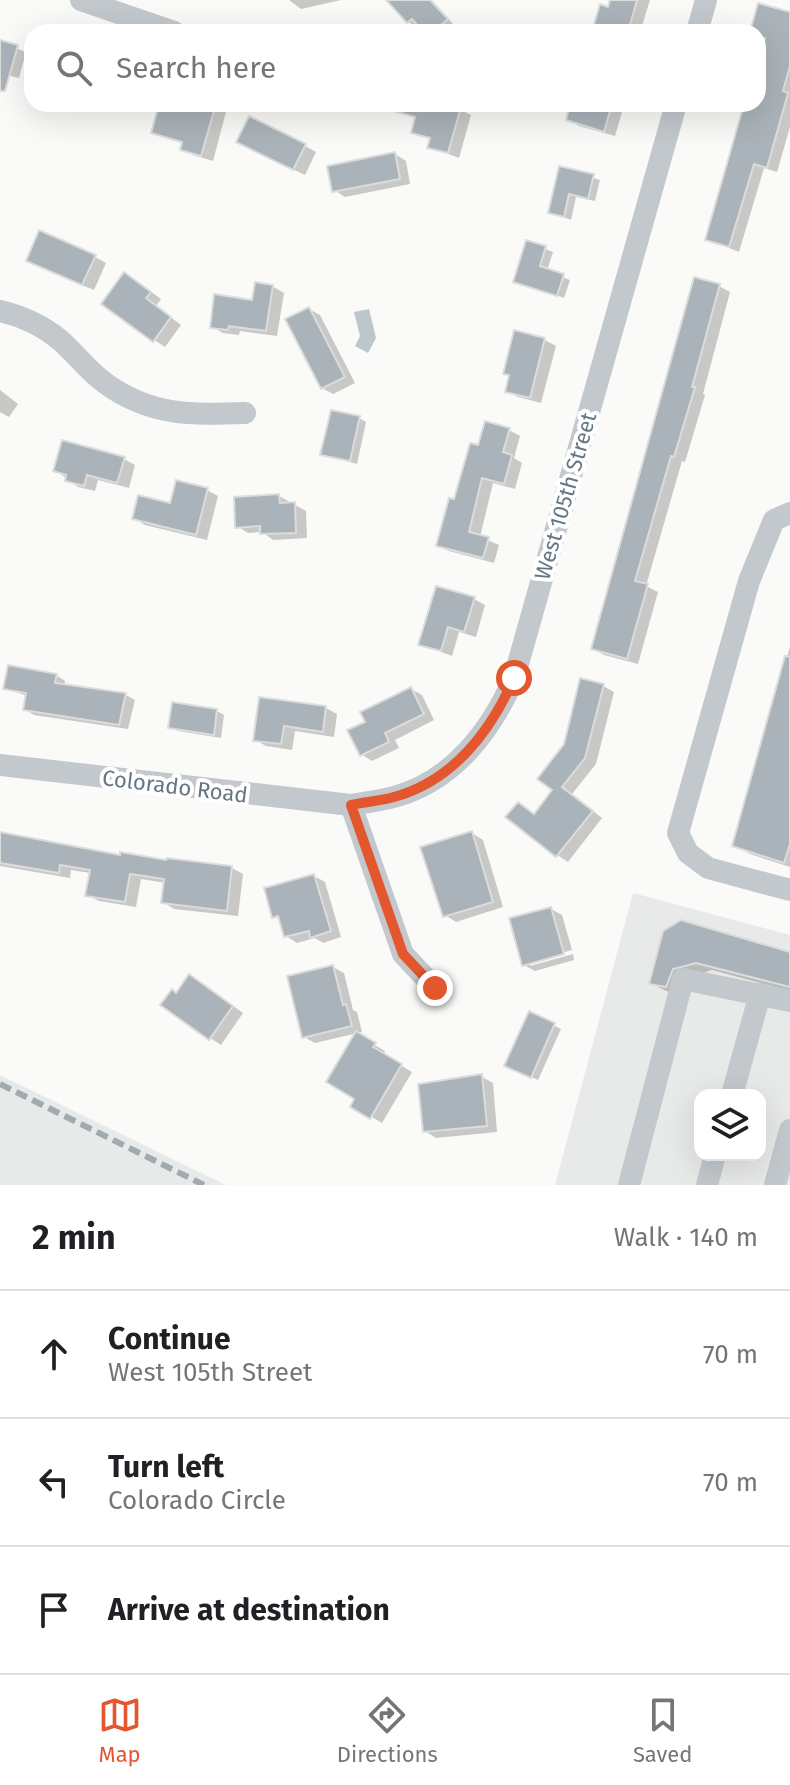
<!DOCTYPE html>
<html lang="en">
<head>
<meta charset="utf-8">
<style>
	body { margin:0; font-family:"Fira Sans",sans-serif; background:#f2f2f2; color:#202124 }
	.controls { position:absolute; right:24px; bottom:24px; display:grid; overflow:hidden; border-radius:16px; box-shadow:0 8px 32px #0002 }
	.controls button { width:72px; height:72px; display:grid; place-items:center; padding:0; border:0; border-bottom:2px solid #e0e0e0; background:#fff; color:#202124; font:40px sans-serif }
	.stop { position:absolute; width:24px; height:24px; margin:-18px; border:6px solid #e4572e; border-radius:50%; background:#fff }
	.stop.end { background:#e4572e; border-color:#fff; box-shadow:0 2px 8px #0008 }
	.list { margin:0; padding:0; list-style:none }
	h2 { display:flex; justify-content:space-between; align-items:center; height:104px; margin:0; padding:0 32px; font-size:34px }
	h2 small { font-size:26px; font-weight:400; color:#757577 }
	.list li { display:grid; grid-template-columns:52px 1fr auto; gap:24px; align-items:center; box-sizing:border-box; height:128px; padding:0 32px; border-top:2px solid #e0e0e0 }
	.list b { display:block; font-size:30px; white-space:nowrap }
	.list p { margin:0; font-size:26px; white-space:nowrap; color:#757577 }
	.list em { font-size:26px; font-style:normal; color:#757577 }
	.icon { flex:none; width:44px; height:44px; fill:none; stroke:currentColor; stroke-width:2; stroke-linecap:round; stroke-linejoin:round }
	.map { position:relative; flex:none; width:790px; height:1185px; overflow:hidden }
	.search { position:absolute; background:#fff; box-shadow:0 8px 32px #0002; left:24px; right:24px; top:24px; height:88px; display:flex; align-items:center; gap:20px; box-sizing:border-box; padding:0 28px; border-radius:24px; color:#757577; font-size:30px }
	.sheet { height:488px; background:#fff }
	nav { display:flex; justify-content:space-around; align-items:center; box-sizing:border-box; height:112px; border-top:2px solid #e0e0e0; background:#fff; font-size:22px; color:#757577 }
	nav a { display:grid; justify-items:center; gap:4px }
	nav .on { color:#e4572e }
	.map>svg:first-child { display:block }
</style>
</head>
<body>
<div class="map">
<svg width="790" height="1185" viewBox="0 0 790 1185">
	<rect width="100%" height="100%" fill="#fafaf8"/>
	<g fill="#e8e9e9" fill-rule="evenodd">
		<path d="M633,893l157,42v250h-235zM700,1095h60v60h-60z"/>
		<path d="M0,1075l226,110h-226z"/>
	</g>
	<path fill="#bbc7cb" d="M369,309l7,29 -8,15 -13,-7 5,-10 -6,-24z"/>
	<g fill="#0003">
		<path d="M289,0h52l-40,9z"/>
		<path d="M389,0h43l21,24 -8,8h-19l-8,-9 -3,3 -7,-4z"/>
		<path d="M612,0h38l-9,29 4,3h-42l-8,-5 15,-18z"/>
		<path d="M790,14v113l-13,45 -13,-4 -25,84 -32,-13 40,-135h11v-36l8,-28 -8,-3v-5h-6z"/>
		<path d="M0,42l26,10 -7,26 -13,-3 -6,11z"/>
		<path d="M98,104h16l-2,6z"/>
		<path d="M161,104h50l15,8 -13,49 -20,-6 -11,-6 2,-5 -31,-12z"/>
		<path d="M420,104h38l-1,4 14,7 -12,43 -29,-11 2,-7 -19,-8z"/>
		<path d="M572,104l52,1 -9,31 -36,-10 -11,-7z"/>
		<path d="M305,146l11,6 -11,23 -56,-27z"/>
		<path d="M395,154l11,7 4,23 -65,13 -11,-7z"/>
		<path d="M561,168l39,12 -5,21 -19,-4 -5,23 -20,-8z"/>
		<path d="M527,242l26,10 -6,19 23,9 -6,18 -49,-17z"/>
		<path d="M95,257l11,6 -12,27 -55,-23z"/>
		<path d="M136,281l25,18 -5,7 25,19 -16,22 -11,-7z"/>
		<path d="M272,286l12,7 -7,43 -37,-5 -1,4 -16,-2 -11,-6 42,-25z"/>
		<path d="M719,286l11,6 -27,102 2,1 -20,67 -3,-1 -36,125 12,6 -20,72 -34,-9 -11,-7z"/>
		<path d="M309,309l11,6 35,68 -22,11 -11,-6z"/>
		<path d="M516,333l29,7 11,6 -15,57 -23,-6 -11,-6z"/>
		<path d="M0,390l18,14 -9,13 -9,-5z"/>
		<path d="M359,418l7,4 -9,42 -35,-10z"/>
		<path d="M509,430l11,6 -6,22 8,5 -7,26 -22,-6 -13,54 19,8 -5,18 -45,-12 -11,-6 17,-43z"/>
		<path d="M124,459l11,6 -6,23 -31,-8 -3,11 -17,-4 -23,-17z"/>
		<path d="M207,490l11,6 -11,44 -62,-15 -11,-7z"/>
		<path d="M279,496l27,15 1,27 -34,2 -11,-8 -14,1 -11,-7z"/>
		<path d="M474,599l11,6 -9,32 -17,-5 -7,24 -32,-12z"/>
		<path d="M790,646v221l-40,-13 -15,-9z"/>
		<path d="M56,675l9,6 -1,5 62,9 9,5 -7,29 -94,-14 -9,-6 2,-13 -22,-8z"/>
		<path d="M603,686l11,6 -18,72 -24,30 30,24 -34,44 -11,-7 -22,-40 20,-25 11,-45z"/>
		<path d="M411,689l11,6 12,25 -39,20 4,8 -27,13 -11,-7 7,-31z"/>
		<path d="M260,699l66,9 11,6 -3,23 -39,-6 -3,19 -26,-4 -11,-6z"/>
		<path d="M174,705l43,6 7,4 -3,23 -43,-7 -7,-4z"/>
		<path d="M472,833l11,7 20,67 -47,15 -11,-7z"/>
		<path d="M0,834l63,10 8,5 97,13 64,6 11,6 -5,42 -64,-7 -11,-7 3,-19 -25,-4 -5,28 -37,-6 -11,-6 3,-22 -20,-3 -1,8 -70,-12z"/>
		<path d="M314,876l11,6 16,55 -18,6 -8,-5 -18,5 -11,-7 -4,-15 -8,-5z"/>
		<path d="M551,909l11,6 10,35 -42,12v4l43,-12 1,6 -39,11 -11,-6z"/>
		<path d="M665,932l125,22v37l-78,-21 -24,7 -7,17 -15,-3 -15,-8z"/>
		<path d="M333,967l11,6 9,37 4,2 5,20 -47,11 -11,-6z"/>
		<path d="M201,983l42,30 -22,32 -11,-7 -33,-43z"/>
		<path d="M530,1014l31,15 -23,51 -24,-11z"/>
		<path d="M356,1034l29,17 -2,4 29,17 -30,51 -29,-17 4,-8z"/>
		<path d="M482,1077l11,6 4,49 -61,6 -11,-7z"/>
	</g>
	<g fill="#aab3b9" stroke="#dcdcda" stroke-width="2">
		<path d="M386,0h44l18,19 -15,13h-10l-11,-13 -5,4z"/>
		<path d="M610,0h27l-9,32h-21l-14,-4 7,-24 8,3z"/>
		<path d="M758,3l32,9v54l-7,25 5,2 -21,75 -13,-4 -25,83 -24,-7 39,-136h14v-41l7,-25 -7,-1v-5h-8z"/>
		<path d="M0,40l18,5 -13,46h-5z"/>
		<path d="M159,104h57l-15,52 -21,-6 2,-8 -31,-9z"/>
		<path d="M388,104h64l9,3 -13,46 -21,-5 3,-10 -19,-5 4,-16 -28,-8z"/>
		<path d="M570,104h42l-8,28 -38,-12z"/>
		<path d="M249,116l57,28 -13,26 -57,-28z"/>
		<path d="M395,152l5,27 -68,13 -5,-26z"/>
		<path d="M559,166l35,8 -6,25 -19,-5 -5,23 -16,-4z"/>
		<path d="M39,230l57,25 -14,30 -56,-24z"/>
		<path d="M526,240l20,6 -6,20 24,8 -7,22 -44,-14z"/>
		<path d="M124,272l27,20 -5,6 25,19 -18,25 -52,-38z"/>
		<path d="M694,277l26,7 -28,103h3l-21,70 -3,-1 -36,125 13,3 -21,75 -36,-10z"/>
		<path d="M255,282l18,3 -7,46 -37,-5 -1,4 -18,-2 4,-34 38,6z"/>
		<path d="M309,307l36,70 -24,12 -36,-70z"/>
		<path d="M514,330l31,8 -15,60 -25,-6 4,-17 -6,-1z"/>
		<path d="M331,410l29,6 -10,45 -30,-6z"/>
		<path d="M485,421l25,7 -7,24 9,3 -8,29 -22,-6 -13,54 20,5 -6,21 -47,-12 13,-48 5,1 16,-56 8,2z"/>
		<path d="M62,440l63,17 -8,26 -30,-8 -3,11 -19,-5 1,-6 -13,-4z"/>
		<path d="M176,480l32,8 -12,47 -64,-16 6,-24 32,8z"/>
		<path d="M279,494l1,9 15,-1 1,31 -36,1v-8l-25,2 -1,-31z"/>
		<path d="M436,586l39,11 -11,35 -16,-5 -7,24 -23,-6z"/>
		<path d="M785,656l5,1v187l-6,19 -52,-17z"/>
		<path d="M8,665l49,9 -2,9 71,10 -7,32 -96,-15 3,-17 -23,-4z"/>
		<path d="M580,678l24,6 -19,74 -23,29 31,24 -37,46 -51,-40 13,-15 16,12 18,-24 -15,-11 27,-35z"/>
		<path d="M411,687l13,27 -39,19 4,9 -29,14 -13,-26 18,-8 -5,-10z"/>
		<path d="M259,697l67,9 -3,26 -39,-6 -3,18 -28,-3z"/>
		<path d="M172,702l45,7 -3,26 -46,-7z"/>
		<path d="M472,831l21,71 -50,15 -23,-70z"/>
		<path d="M0,832l120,23v-3l46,8 1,-2 65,8 -5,45 -66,-8 3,-24 -34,-5 -5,28 -40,-6 5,-26 -30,-5 -1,8 -59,-10z"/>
		<path d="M314,874l17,57 -21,7 -1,-7 -25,6 -6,-21 -6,2 -8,-30z"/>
		<path d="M551,907l13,47 -42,12 -13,-48z"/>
		<path d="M681,920l109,32v35l-94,-24 -23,6 -7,18 -17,-3 14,-53z"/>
		<path d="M333,965l10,40 3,-1 6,22 -50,12 -15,-62z"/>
		<path d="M189,974l44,32 -24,34 -49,-35 12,-16 4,4z"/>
		<path d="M529,1011l26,12 -24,55 -27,-12z"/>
		<path d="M356,1031l20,12 -3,4 29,17 -32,55 -20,-12 4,-8 -28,-17z"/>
		<path d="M482,1074l5,52 -64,6 -5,-48z"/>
	</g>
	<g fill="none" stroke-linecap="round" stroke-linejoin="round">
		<g stroke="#c3c8cc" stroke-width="22">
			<path d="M81,0l93,32"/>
			<path d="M697,32l9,-32"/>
			<path d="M0,311c21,5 43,15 60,29 16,14 28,31 45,43 45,33 87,32 140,30"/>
			<path d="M790,513l-16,7 -25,61 -71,252 10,20 20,15 82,22"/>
			<path d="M0,765l351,40c14,-3 29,-4 43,-8 59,-16 97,-66 120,-119l162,-574"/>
			<path d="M351,805l52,149 32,34"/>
			<path d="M732,1095l28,-101"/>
			<path d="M629,1185l54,-206 107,22"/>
			<path d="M707,1185l8,-30"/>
			<path d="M775,1185l15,-55"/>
		</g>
		<path stroke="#a2aab0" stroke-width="6" stroke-dasharray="12 6" stroke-linecap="butt" d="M0,1084l204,101"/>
	</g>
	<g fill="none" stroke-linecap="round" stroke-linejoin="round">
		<path stroke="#e4572e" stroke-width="10" d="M435,988l-32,-34 -52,-149c14,-3 29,-4 43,-8 59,-16 97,-66 120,-119"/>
	</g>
	<g text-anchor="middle" stroke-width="8" stroke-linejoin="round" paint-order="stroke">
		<g font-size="22" fill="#657683" stroke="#fff">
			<text transform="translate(565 496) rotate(-74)" y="8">West 105th Street</text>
			<text transform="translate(175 786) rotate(7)" y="8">Colorado Road</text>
		</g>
	</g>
</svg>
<div class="controls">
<button><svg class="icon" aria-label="layers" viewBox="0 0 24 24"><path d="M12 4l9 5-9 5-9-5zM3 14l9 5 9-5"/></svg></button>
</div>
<div class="stop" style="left:514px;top:678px"></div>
<div class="stop end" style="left:435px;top:988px"></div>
<div class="search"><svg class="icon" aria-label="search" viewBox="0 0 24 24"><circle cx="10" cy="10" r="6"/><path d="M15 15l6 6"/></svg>Search here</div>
</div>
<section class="sheet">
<h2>2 min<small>Walk · 140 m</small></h2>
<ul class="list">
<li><svg class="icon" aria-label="ahead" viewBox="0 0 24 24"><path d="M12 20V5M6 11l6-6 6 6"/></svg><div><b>Continue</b><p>West 105th Street</p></div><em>70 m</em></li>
<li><svg class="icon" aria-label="left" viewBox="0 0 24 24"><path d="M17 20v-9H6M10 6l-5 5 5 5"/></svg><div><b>Turn left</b><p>Colorado Circle</p></div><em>70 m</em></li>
<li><svg class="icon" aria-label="arrive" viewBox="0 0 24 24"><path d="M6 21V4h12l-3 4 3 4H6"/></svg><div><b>Arrive at destination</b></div></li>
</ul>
</section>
<nav>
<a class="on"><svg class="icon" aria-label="map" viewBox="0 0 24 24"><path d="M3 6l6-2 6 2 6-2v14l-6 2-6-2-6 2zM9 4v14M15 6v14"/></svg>Map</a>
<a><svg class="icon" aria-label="directions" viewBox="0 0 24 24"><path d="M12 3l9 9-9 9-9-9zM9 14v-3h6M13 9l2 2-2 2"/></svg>Directions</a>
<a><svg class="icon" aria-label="saved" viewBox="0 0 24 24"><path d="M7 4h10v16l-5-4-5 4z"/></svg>Saved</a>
</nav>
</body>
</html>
